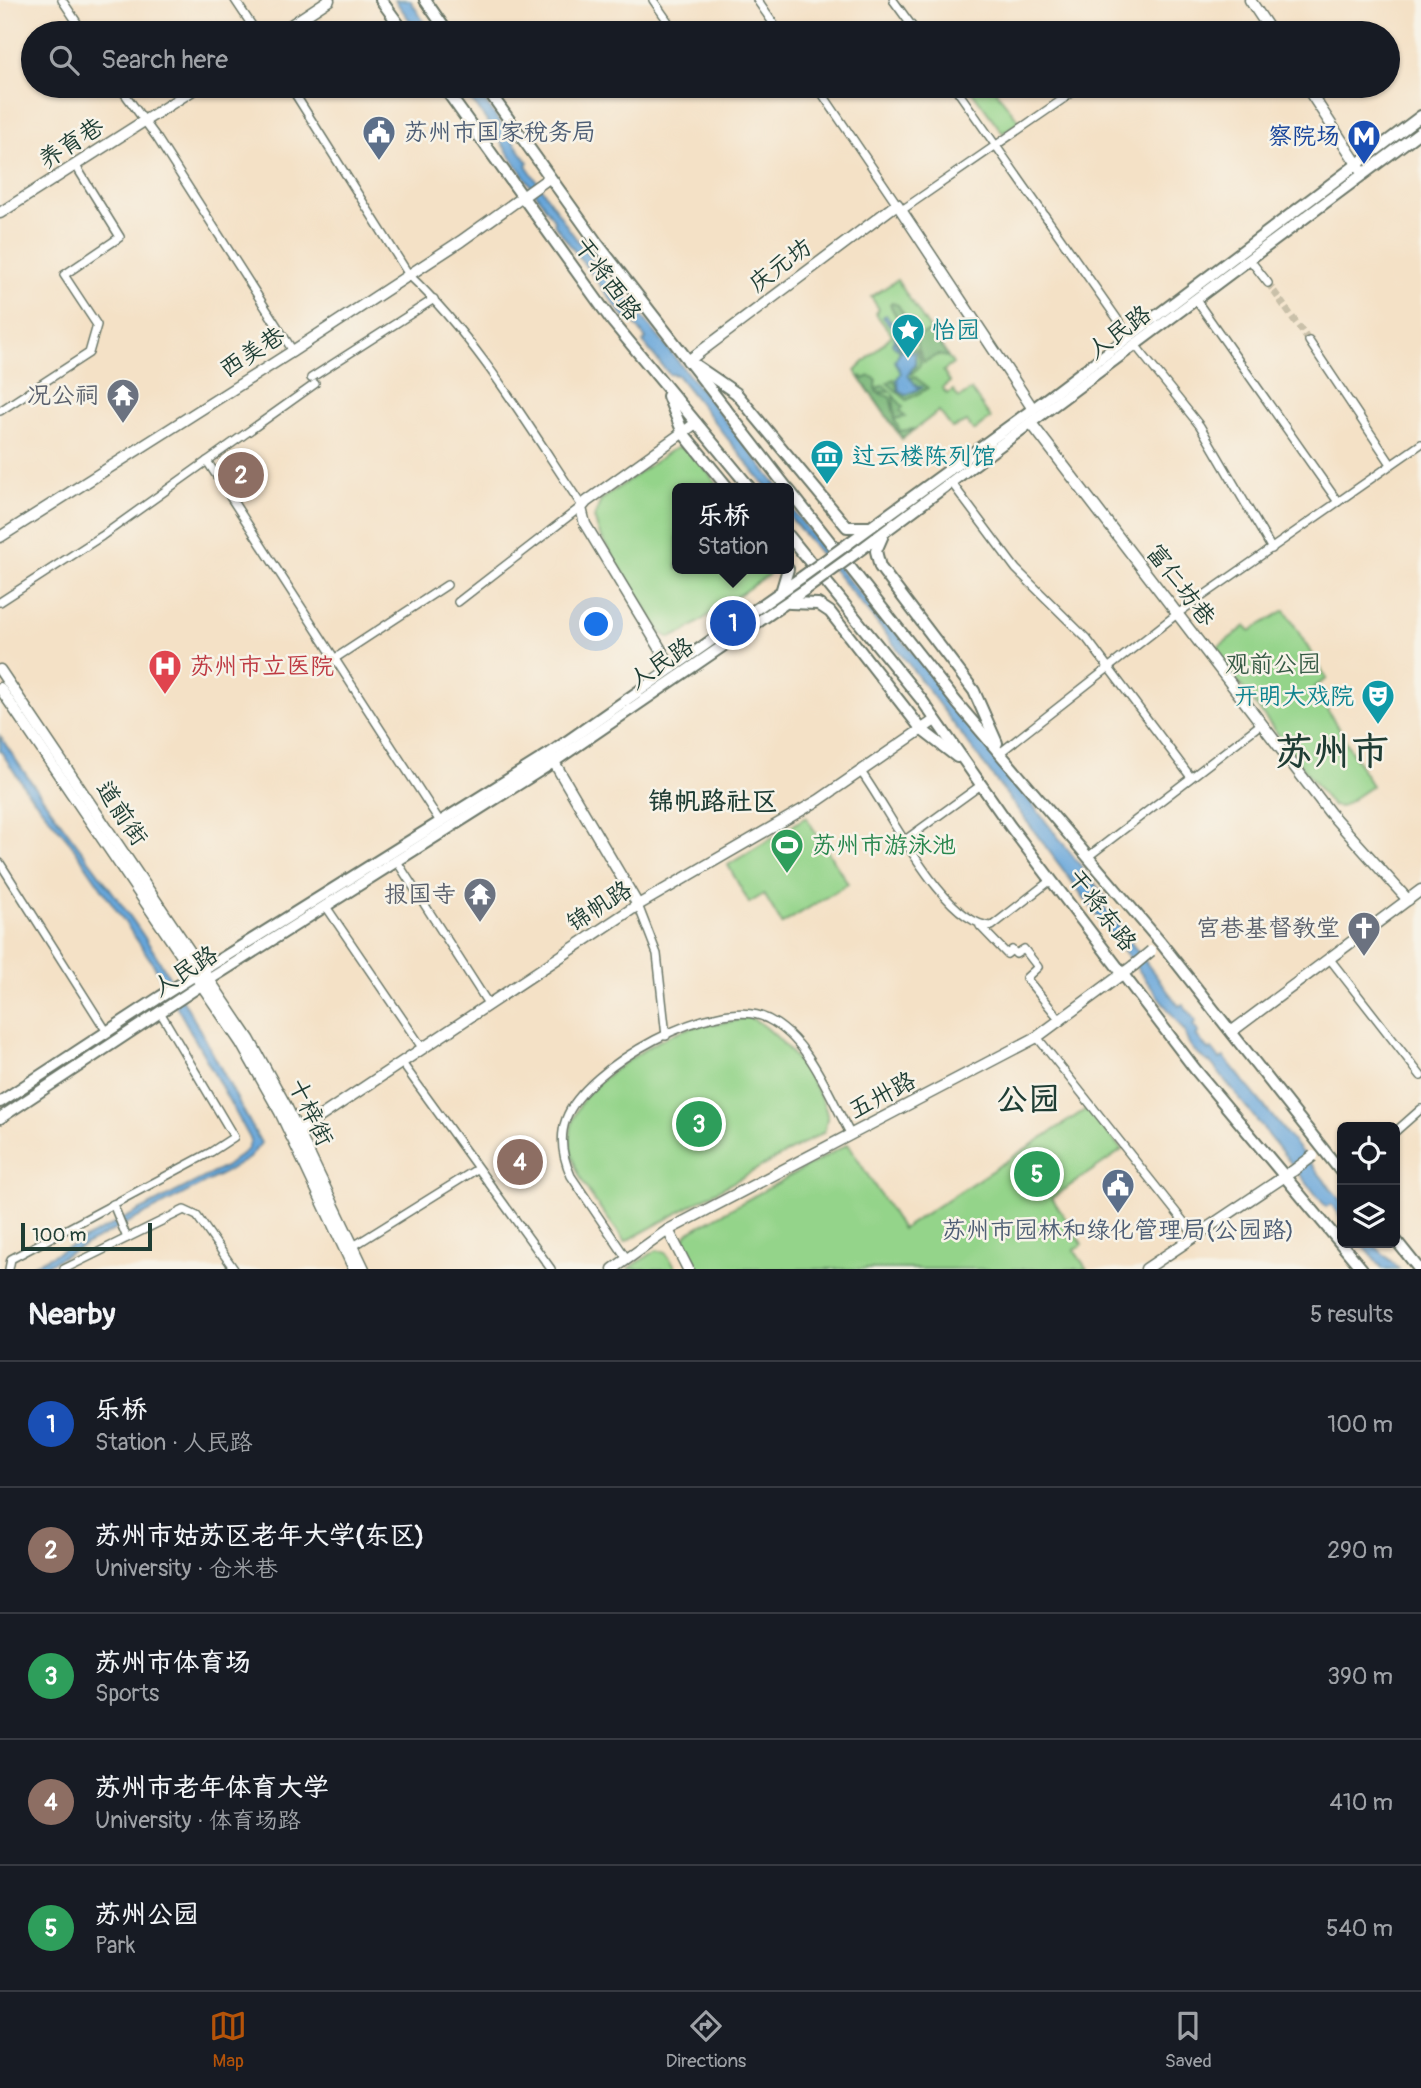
<!DOCTYPE html>
<html lang="en">
<head>
<meta charset="utf-8">
<style>
	body { margin:0; font-family:Pangolin,"LXGW WenKai TC",sans-serif; background:#20242c; color:#f1f3f6 }
	.controls { position:absolute; right:21px; bottom:21px; display:grid; overflow:hidden; border-radius:10px; box-shadow:0 2px 5px #0004 }
	.controls button { width:63px; height:63px; display:grid; place-items:center; padding:0; border:0; border-bottom:2px solid #363941; background:#171b24; color:#f1f3f6; font:35px sans-serif }
	.scale { position:absolute; left:21px; bottom:18px; width:131px; box-sizing:border-box; padding-left:7px; border:4px solid #1f3d34; border-top:0; font-size:19px; line-height:24px; white-space:nowrap; color:#1f3d34; -webkit-text-stroke:5px #f7f3e8; paint-order:stroke }
	.you { position:absolute; left:597px; top:625px; width:24px; height:24px; margin:-18px; border:5px solid #fff; border-radius:50%; background:#1a73e8; box-shadow:0 0 0 10px #1a73e833 }
	.badge { display:grid; place-items:center; width:46px; height:46px; border-radius:50%; background:#b45309; color:#fff; font-size:23px; font-weight:700 }
	.pin { position:absolute; translate:-50% -50%; border:4px solid #fff; box-shadow:0 2px 7px #0006 }
	.popup { position:absolute; left:672px; top:483px; width:122px; height:91px; box-sizing:border-box; display:grid; place-content:center; border-radius:10px; background:#171b24; filter:drop-shadow(0 2px 5px #0005); font-size:23px; white-space:nowrap; color:#9ea1a6 }
	.popup b { font-size:26px; color:#f1f3f6 }
	.popup::after { content:''; position:absolute; left:50%; top:100%; margin-left:-14px; border:14px solid transparent; border-top-color:#171b24 }
	.list { margin:0; padding:0; list-style:none }
	h2 { display:flex; justify-content:space-between; align-items:center; height:91px; margin:0; padding:0 28px; font-size:30px }
	h2 small { font-size:23px; font-weight:400; color:#9ea1a6 }
	.list li { display:grid; grid-template-columns:46px 1fr auto; gap:21px; align-items:center; box-sizing:border-box; height:126px; padding:0 28px; border-top:2px solid #363941 }
	.list b { display:block; font-size:26px; white-space:nowrap }
	.list p { margin:0; font-size:23px; white-space:nowrap; color:#9ea1a6 }
	.list em { font-size:23px; font-style:normal; color:#9ea1a6 }
	.icon { flex:none; width:38px; height:38px; fill:none; stroke:currentColor; stroke-width:2; stroke-linecap:round; stroke-linejoin:round }
	.map { position:relative; flex:none; width:1421px; height:1269px; overflow:hidden }
	.search { position:absolute; background:#171b24; box-shadow:0 2px 5px #0004; left:21px; right:21px; top:21px; height:77px; display:flex; align-items:center; gap:18px; box-sizing:border-box; padding:0 24px; border-radius:38px; color:#9ea1a6; font-size:26px }
	.sheet { height:721px; background:#171b24 }
	nav { display:flex; justify-content:space-around; align-items:center; box-sizing:border-box; height:98px; border-top:2px solid #363941; background:#171b24; font-size:19px; color:#9ea1a6 }
	nav a { display:grid; justify-items:center; gap:4px }
	nav .on { color:#b45309 }
	.map>svg:first-child { display:block }
</style>
</head>
<body>
<div class="map">
<svg width="1421" height="1269" viewBox="0 0 1421 1269">
	<rect width="100%" height="100%" fill="#f7f3e8"/>
	<filter id="ink" filterUnits="userSpaceOnUse"><feTurbulence type="fractalNoise" baseFrequency=".0143" numOctaves="2"/><feDisplacementMap in="SourceGraphic" scale="14" xChannelSelector="R" yChannelSelector="G"/><feConvolveMatrix kernelMatrix="1 2 1 2 8 2 1 2 1" color-interpolation-filters="sRGB"/></filter>
	<filter id="wash" filterUnits="userSpaceOnUse"><feTurbulence type="fractalNoise" baseFrequency=".00686" numOctaves="4" result="noise"/><feDisplacementMap in="SourceGraphic" scale="28" xChannelSelector="R" yChannelSelector="G"/><feGaussianBlur stdDeviation="1.57" result="paint"/><feColorMatrix in="noise" values="0 0 0 0 0 0 0 0 0 0 0 0 0 0 0 0 0 1.4 0 .05"/><feComposite in="paint" operator="in"/></filter>
	<g filter="url(#wash)">
		<rect width="100%" height="100%" fill="#f4e1c6"/>
		<g fill="#94d48a" stroke="#5a885f" stroke-width="2">
			<path d="M968,86h24l27,35 -16,12z"/>
			<path d="M897,280l56,84 -10,7 7,11 -8,6 5,6 6,-4 6,8 12,-8 20,28 -17,13 -7,-9 -15,6 -13,-17 -37,28 -47,-68 37,-36 -17,-22 4,-4 -8,-12z"/>
			<path d="M679,447l14,6 27,35h-43v81h95l-4,6 -84,57 -14,6 -9,-5 -61,-98 -6,-17 7,-18 69,-49z"/>
			<path d="M1285,610l42,69 -13,8 58,99 -31,21 -9,-1 -118,-156 32,-24 4,5z"/>
			<path d="M806,817l42,67 -66,40 -18,-30 -15,9 -21,-38z"/>
			<path d="M746,1017c27,4 76,71 81,98 1,5 -2,12 -3,17l-199,110c-16,-24 -40,-49 -50,-77 -18,-51 17,-82 57,-107 17,-12 37,-24 57,-30 19,-6 39,-3 57,-11z"/>
			<path d="M1088,1108l34,42 -70,48 30,46 -8,6 13,19h-392l-14,-25 6,-11 161,-89 54,85z"/>
			<path d="M657,1250l9,3 11,16h-49z"/>
		</g>
		<g fill="#77b676" stroke="#4b7a55" stroke-width="2">
			<path d="M892,303l6,2 14,22 -15,14 6,6 13,2 5,13 -2,5 -8,7 -3,-2 7,-6v-13l-14,-3 -6,-9 6,-13 5,-2 -7,-5 -9,-16z"/>
			<path d="M931,331l17,26 -11,-2 -13,7 -7,-16 -1,-10z"/>
			<path d="M862,376l2,3 6,-3 6,3v11l7,-5 8,7h-15l14,5 5,21 -2,-23 10,12 -3,3 5,7 -11,2 6,12 14,-2 -12,9 -42,-60z"/>
			<path d="M914,376l14,12 -21,12 -20,-17 7,-4 5,12 7,4 16,-8h-5l-7,-8z"/>
		</g>
		<g fill="#68a6da" stroke="#447287" stroke-width="2">
			<path d="M395,0h15l21,33h-12z"/>
			<path d="M457,86h17l54,76 -2,3 43,64 52,69 4,-3 154,193h-12l-90,-113 -8,-1 -26,-32 3,-3 -15,-20 -4,2 -72,-96 -1,-5 -77,-113z"/>
			<path d="M886,315l7,9 6,-4 7,6 -5,2 -6,13 6,9 14,2v12l-7,11 9,12h6l-17,8 -7,-5 -2,-11 4,-6 -6,-12 5,-10 -8,-7 4,-12 -13,-15z"/>
			<path d="M789,506l61,76 50,55 206,261 -5,5 78,103 4,-2 13,18 -3,3 6,8 -3,2 13,16 3,-2 8,10 4,-2 118,145v17l-11,-15 -5,3 -115,-144c-11,-5 -25,-18 -26,-31l-299,-398 -97,-118z"/>
			<path d="M0,736c44,69 97,131 143,199 44,66 80,139 118,208l-12,15 -23,14 -187,97h-13l199,-102 22,-17 4,-10 -99,-178 -82,-120 -43,-51 -27,-41z"/>
			<path d="M1361,1243h11l27,26h-16z"/>
		</g>
	</g>
	<g filter="url(#ink)">
		<g fill="none" stroke-linecap="round" stroke-linejoin="round">
			<path stroke="#c9c0a9" stroke-width="7" stroke-dasharray="7 3.5" stroke-linecap="butt" d="M1268,283l41,58"/>
			<defs>
				<g id="street">
					<path d="M62,0l22,33"/>
					<path d="M235,0l22,33"/>
					<path d="M653,0l23,33"/>
					<path d="M757,0l23,33"/>
					<path d="M893,0l24,33"/>
					<path d="M119,86l38,52 136,213"/>
					<path d="M290,86l119,189c69,65 120,152 173,231l-124,96"/>
					<path d="M817,86l80,118"/>
					<path d="M954,86l176,251"/>
					<path d="M902,210l180,-124"/>
					<path d="M1250,260l18,23"/>
					<path d="M1196,300l142,202"/>
					<path d="M1309,341l82,123"/>
					<path d="M1136,346l64,80 72,123"/>
					<path d="M311,378l123,-79"/>
					<path d="M0,411l89,-58 8,-28 -33,-50 56,-38 -44,-71"/>
					<path d="M207,461l232,359"/>
					<path d="M951,482l65,87 71,70 103,137"/>
					<path d="M0,602l102,-66 213,-152"/>
					<path d="M334,659l113,-74"/>
					<path d="M1001,752l176,-138 244,-170"/>
					<path d="M861,772c28,37 82,153 131,154l59,-46"/>
					<path d="M905,840l76,-55"/>
					<path d="M1089,856l172,-132"/>
					<path d="M396,860l93,145"/>
					<path d="M0,863l107,169"/>
					<path d="M325,905l98,144"/>
					<path d="M638,905l19,49 9,82"/>
					<path d="M980,926l27,28 5,-4 4,4 8,-5 14,18 -12,11 35,43"/>
					<path d="M1329,958l92,118"/>
					<path d="M1037,1037l158,199"/>
					<path d="M402,1063l149,206"/>
					<path d="M1395,1132l26,-23"/>
					<path d="M113,1204l14,34"/>
					<path d="M352,1247l125,-78"/>
					<path d="M627,1259l-56,-83c-8,-18 -12,-38 -5,-57 18,-51 152,-127 202,-100 42,21 61,77 83,116"/>
					<path d="M9,1269l2,-10 200,-107 23,-15 -74,-125"/>
					<path d="M64,1269l120,-59 13,6 37,53"/>
				</g>
				<g id="secondary">
					<path d="M1250,0l22,33"/>
					<path d="M279,33l50,-33"/>
					<path d="M1306,86l55,84"/>
					<path d="M0,213l199,-127"/>
					<path d="M688,361l209,-157 136,205"/>
					<path d="M1031,423l299,390 78,87"/>
					<path d="M0,537l293,-186 168,-110 88,-63"/>
					<path d="M672,668l-87,-144 -4,-16 5,-6 110,-79"/>
					<path d="M0,670l249,369 38,69 77,161"/>
					<path d="M0,688l241,355 39,69 74,157"/>
					<path d="M551,757l87,148"/>
					<path d="M1231,1032l190,-142"/>
					<path d="M291,1136l347,-231 181,-105 116,-80"/>
					<path d="M668,1230l20,39"/>
					<path d="M613,1269l55,-39 369,-193 96,-71"/>
					<path d="M1146,1269l145,-97"/>
				</g>
				<g id="primary">
					<path d="M381,0l24,33"/>
					<path d="M425,0l23,33"/>
					<path d="M443,86l169,235 138,167"/>
					<path d="M485,86l112,157 190,245"/>
					<path d="M695,365l41,28 111,134h22"/>
					<path d="M668,396l15,37 45,55"/>
					<path d="M789,490l168,213 204,240 181,230"/>
					<path d="M883,535l-7,16 4,16 94,124 23,52"/>
					<path d="M789,536l132,163 89,127 185,243 167,200"/>
					<path d="M849,543l184,-134 388,-293"/>
					<path d="M856,553l565,-422"/>
					<path d="M782,589l6,-20"/>
					<path d="M790,603l28,1 12,8 92,118 35,27"/>
					<path d="M0,1102l160,-105 389,-243 253,-177"/>
					<path d="M0,1118l210,-139 345,-218 254,-174"/>
					<path d="M1395,1239l24,30"/>
				</g>
			</defs>
			<use href="#street" stroke="#6a7667" stroke-width="10"/>
			<use href="#secondary" stroke="#6a7667" stroke-width="13"/>
			<use href="#primary" stroke="#6a7667" stroke-width="14"/>
			<use href="#street" stroke="#fff" stroke-width="7"/>
			<use href="#secondary" stroke="#fff" stroke-width="10"/>
			<use href="#primary" stroke="#fff" stroke-width="10"/>
			<defs>
				<g id="secondary-bridge">
					<path d="M1133,966l18,-15"/>
					<path d="M1293,1171l20,-15"/>
				</g>
				<g id="primary-bridge">
					<path d="M802,577l47,-34"/>
					<path d="M809,587l47,-34"/>
				</g>
			</defs>
			<use href="#secondary-bridge" stroke="#6a7667" stroke-width="13" stroke-linecap="butt"/>
			<use href="#primary-bridge" stroke="#6a7667" stroke-width="14" stroke-linecap="butt"/>
			<use href="#secondary-bridge" stroke="#fff" stroke-width="10"/>
			<use href="#primary-bridge" stroke="#fff" stroke-width="10"/>
		</g>
	</g>
	<defs>
		<symbol id="civic-pin" viewBox="-11 -11 22 30"><path d="M0 17L-7.5 6A9.5 9.5 0 1 1 7.5 6Z" fill="#5c6f8a" stroke="#f7f3e8"/><path d="M-.6-6.5H3V-4.5H.6V-3L4-1V1h2V6H-6V1h2V-1L-.6-3ZM-1.2 2.5V6h2.4V2.5Z" fill="#fff"/></symbol>
		<symbol id="metro-pin" viewBox="-11 -11 22 30"><path d="M0 17L-7.5 6A9.5 9.5 0 1 1 7.5 6Z" fill="#1a4fb4" stroke="#f7f3e8"/><path d="M-5.5 5V-5H-3L0 0L3-5H5.5V5H3V-.5L0 4L-3-.5V5Z" fill="#fff"/></symbol>
		<symbol id="sight-pin" viewBox="-11 -11 22 30"><path d="M0 17L-7.5 6A9.5 9.5 0 1 1 7.5 6Z" fill="#0f9aa8" stroke="#f7f3e8"/><path d="M0-6L1.8-2.2L6-1.7L2.9 1.2L3.7 5.4L0 3.3L-3.7 5.4L-2.9 1.2L-6-1.7L-1.8-2.2Z" fill="#fff"/></symbol>
		<symbol id="temple-pin" viewBox="-11 -11 22 30"><path d="M0 17L-7.5 6A9.5 9.5 0 1 1 7.5 6Z" fill="#6b7280" stroke="#f7f3e8"/><path d="M0-6L5-2H3V0L6.5 2.5H4V6H1.5V3h-3V6H-4V2.5H-6.5L-3 0V-2H-5Z" fill="#fff"/></symbol>
		<symbol id="museum-pin" viewBox="-11 -11 22 30"><path d="M0 17L-7.5 6A9.5 9.5 0 1 1 7.5 6Z" fill="#0f9aa8" stroke="#f7f3e8"/><path d="M0-6L6-3V-2H-6V-3ZM-5-1h2V3h-2ZM-1-1h2V3h-2ZM3-1h2V3H3ZM-6 4H6V6H-6Z" fill="#fff"/></symbol>
		<symbol id="hospital-pin" viewBox="-11 -11 22 30"><path d="M0 17L-7.5 6A9.5 9.5 0 1 1 7.5 6Z" fill="#e0444e" stroke="#f7f3e8"/><path d="M-5-5h3v3.5h4V-5h3V5h-3V1.5h-4V5h-3Z" fill="#fff"/></symbol>
		<symbol id="theatre-pin" viewBox="-11 -11 22 30"><path d="M0 17L-7.5 6A9.5 9.5 0 1 1 7.5 6Z" fill="#0f9aa8" stroke="#f7f3e8"/><path d="M-5-5.5Q0-4 5-5.5V0Q5 5 0 6Q-5 5-5 0ZM-3.3-2.5H-1v1.5H-3.3ZM1-2.5H3.3v1.5H1ZM-2.8 1Q0 5.5 2.8 1Z" fill="#fff"/></symbol>
		<symbol id="stadium-pin" viewBox="-11 -11 22 30"><path d="M0 17L-7.5 6A9.5 9.5 0 1 1 7.5 6Z" fill="#2e9e5b" stroke="#f7f3e8"/><path d="M0-5a6.5 5 0 1 0 0 10a6.5 5 0 1 0 0-10ZM-3.5-1.8h7v3.6h-7Z" fill="#fff"/></symbol>
		<symbol id="church-pin" viewBox="-11 -11 22 30"><path d="M0 17L-7.5 6A9.5 9.5 0 1 1 7.5 6Z" fill="#6b7280" stroke="#f7f3e8"/><path d="M-1.2-6h2.4v3.5h3.3v2.4h-3.3V6h-2.4V-.1h-3.3v-2.4h3.3Z" fill="#fff"/></symbol>
	</defs>
	<g fill-rule="evenodd">
		<use href="#civic-pin" x="360" y="113" width="38" height="52"/>
		<use href="#metro-pin" x="1345" y="117" width="38" height="52"/>
		<use href="#sight-pin" x="889" y="311" width="38" height="52"/>
		<use href="#temple-pin" x="104" y="376" width="38" height="52"/>
		<use href="#museum-pin" x="808" y="437" width="38" height="52"/>
		<use href="#hospital-pin" x="146" y="647" width="38" height="52"/>
		<use href="#theatre-pin" x="1359" y="677" width="38" height="52"/>
		<use href="#stadium-pin" x="768" y="826" width="38" height="52"/>
		<use href="#temple-pin" x="461" y="875" width="38" height="52"/>
		<use href="#church-pin" x="1345" y="909" width="38" height="52"/>
		<use href="#civic-pin" x="1099" y="1166" width="38" height="52"/>
	</g>
	<g text-anchor="middle" stroke-width="5" stroke-linejoin="round" paint-order="stroke">
		<g font-size="24" fill="#4e5e75" stroke="#f7f3e8" text-anchor="start">
			<text x="404" y="140">苏州市国家税务局</text>
			<text x="1118" y="1238" text-anchor="middle">苏州市园林和绿化管理局(公园路)</text>
		</g>
		<g font-size="24" fill="#164399" stroke="#f7f3e8" text-anchor="end">
			<text x="1340" y="144">察院场</text>
		</g>
		<g font-size="24" fill="#1f3d34" stroke="#f7f3e8">
			<text transform="translate(71 143) rotate(-33)" y="8">养育巷</text>
			<text transform="translate(780 265) rotate(-37)" y="8">庆元坊</text>
			<text transform="translate(608 279) rotate(54)" y="8">干将西路</text>
			<text transform="translate(1119 332) rotate(-37)" y="8">人民路</text>
			<text transform="translate(252 352) rotate(-33)" y="8">西美巷</text>
			<text transform="translate(1181 585) rotate(52)" y="8">富仁坊巷</text>
			<text transform="translate(661 663) rotate(-34)" y="8">人民路</text>
			<text transform="translate(122 813) rotate(56)" y="8">道前街</text>
			<text transform="translate(599 906) rotate(-33)" y="8">锦帆路</text>
			<text transform="translate(1102 910) rotate(52)" y="8">干将东路</text>
			<text transform="translate(185 971) rotate(-33)" y="8">人民路</text>
			<text transform="translate(882 1095) rotate(-28)" y="8">五卅路</text>
			<text transform="translate(311 1112) rotate(64)" y="8">十梓街</text>
		</g>
		<g font-size="24" fill="#0d838f" stroke="#f7f3e8" text-anchor="start">
			<text x="932" y="338">怡园</text>
			<text x="852" y="464">过云楼陈列馆</text>
			<text x="1354" y="704" text-anchor="end">开明大戏院</text>
		</g>
		<g font-size="24" fill="#5b616d" stroke="#f7f3e8" text-anchor="end">
			<text x="99" y="403">况公祠</text>
			<text x="456" y="902">报国寺</text>
			<text x="1340" y="936">宫巷基督教堂</text>
		</g>
		<g font-size="24" fill="#365b45" stroke="#f7f3e8">
			<text x="1273" y="672">观前公园</text>
		</g>
		<g font-size="24" fill="#be3a42" stroke="#f7f3e8" text-anchor="start">
			<text x="190" y="674">苏州市立医院</text>
		</g>
		<g font-size="24" fill="#27864d" stroke="#f7f3e8" text-anchor="start">
			<text x="812" y="853">苏州市游泳池</text>
		</g>
		<g font-size="26" font-weight="bold" fill="#1f3d34" stroke="#f7f3e8">
			<text x="713" y="810">锦帆路社区</text>
		</g>
		<g font-size="32" font-weight="bold" fill="#1f3d34" stroke="#f7f3e8">
			<text x="1028" y="1110">公园</text>
		</g>
		<g font-size="38" font-weight="bold" fill="#1f3d34" stroke="#f7f3e8">
			<text x="1332" y="764">苏州市</text>
		</g>
	</g>
</svg>
<div class="controls">
<button><svg class="icon" aria-label="locate" viewBox="0 0 24 24"><circle cx="12" cy="12" r="6"/><path d="M12 2v4M12 18v4M2 12h4M18 12h4"/></svg></button>
<button><svg class="icon" aria-label="layers" viewBox="0 0 24 24"><path d="M12 4l9 5-9 5-9-5zM3 14l9 5 9-5"/></svg></button>
</div>
<div class="scale">100 m</div>
<div class="you"></div>
<div class="pin badge" style="left:733px;top:623px;background:#1a4fb4">1</div>
<div class="popup"><b>乐桥</b>Station</div>
<div class="pin badge" style="left:241px;top:475px;background:#8d6e63">2</div>
<div class="pin badge" style="left:699px;top:1124px;background:#2e9e5b">3</div>
<div class="pin badge" style="left:520px;top:1162px;background:#8d6e63">4</div>
<div class="pin badge" style="left:1037px;top:1174px;background:#2e9e5b">5</div>
<div class="search"><svg class="icon" aria-label="search" viewBox="0 0 24 24"><circle cx="10" cy="10" r="6"/><path d="M15 15l6 6"/></svg>Search here</div>
</div>
<section class="sheet">
<h2>Nearby<small>5 results</small></h2>
<ul class="list">
<li><span class="badge" style="background:#1a4fb4">1</span><div><b>乐桥</b><p>Station · 人民路</p></div><em>100 m</em></li>
<li><span class="badge" style="background:#8d6e63">2</span><div><b>苏州市姑苏区老年大学(东区)</b><p>University · 仓米巷</p></div><em>290 m</em></li>
<li><span class="badge" style="background:#2e9e5b">3</span><div><b>苏州市体育场</b><p>Sports</p></div><em>390 m</em></li>
<li><span class="badge" style="background:#8d6e63">4</span><div><b>苏州市老年体育大学</b><p>University · 体育场路</p></div><em>410 m</em></li>
<li><span class="badge" style="background:#2e9e5b">5</span><div><b>苏州公园</b><p>Park</p></div><em>540 m</em></li>
</ul>
</section>
<nav>
<a class="on"><svg class="icon" aria-label="map" viewBox="0 0 24 24"><path d="M3 6l6-2 6 2 6-2v14l-6 2-6-2-6 2zM9 4v14M15 6v14"/></svg>Map</a>
<a><svg class="icon" aria-label="directions" viewBox="0 0 24 24"><path d="M12 3l9 9-9 9-9-9zM9 14v-3h6M13 9l2 2-2 2"/></svg>Directions</a>
<a><svg class="icon" aria-label="saved" viewBox="0 0 24 24"><path d="M7 4h10v16l-5-4-5 4z"/></svg>Saved</a>
</nav>
</body>
</html>
